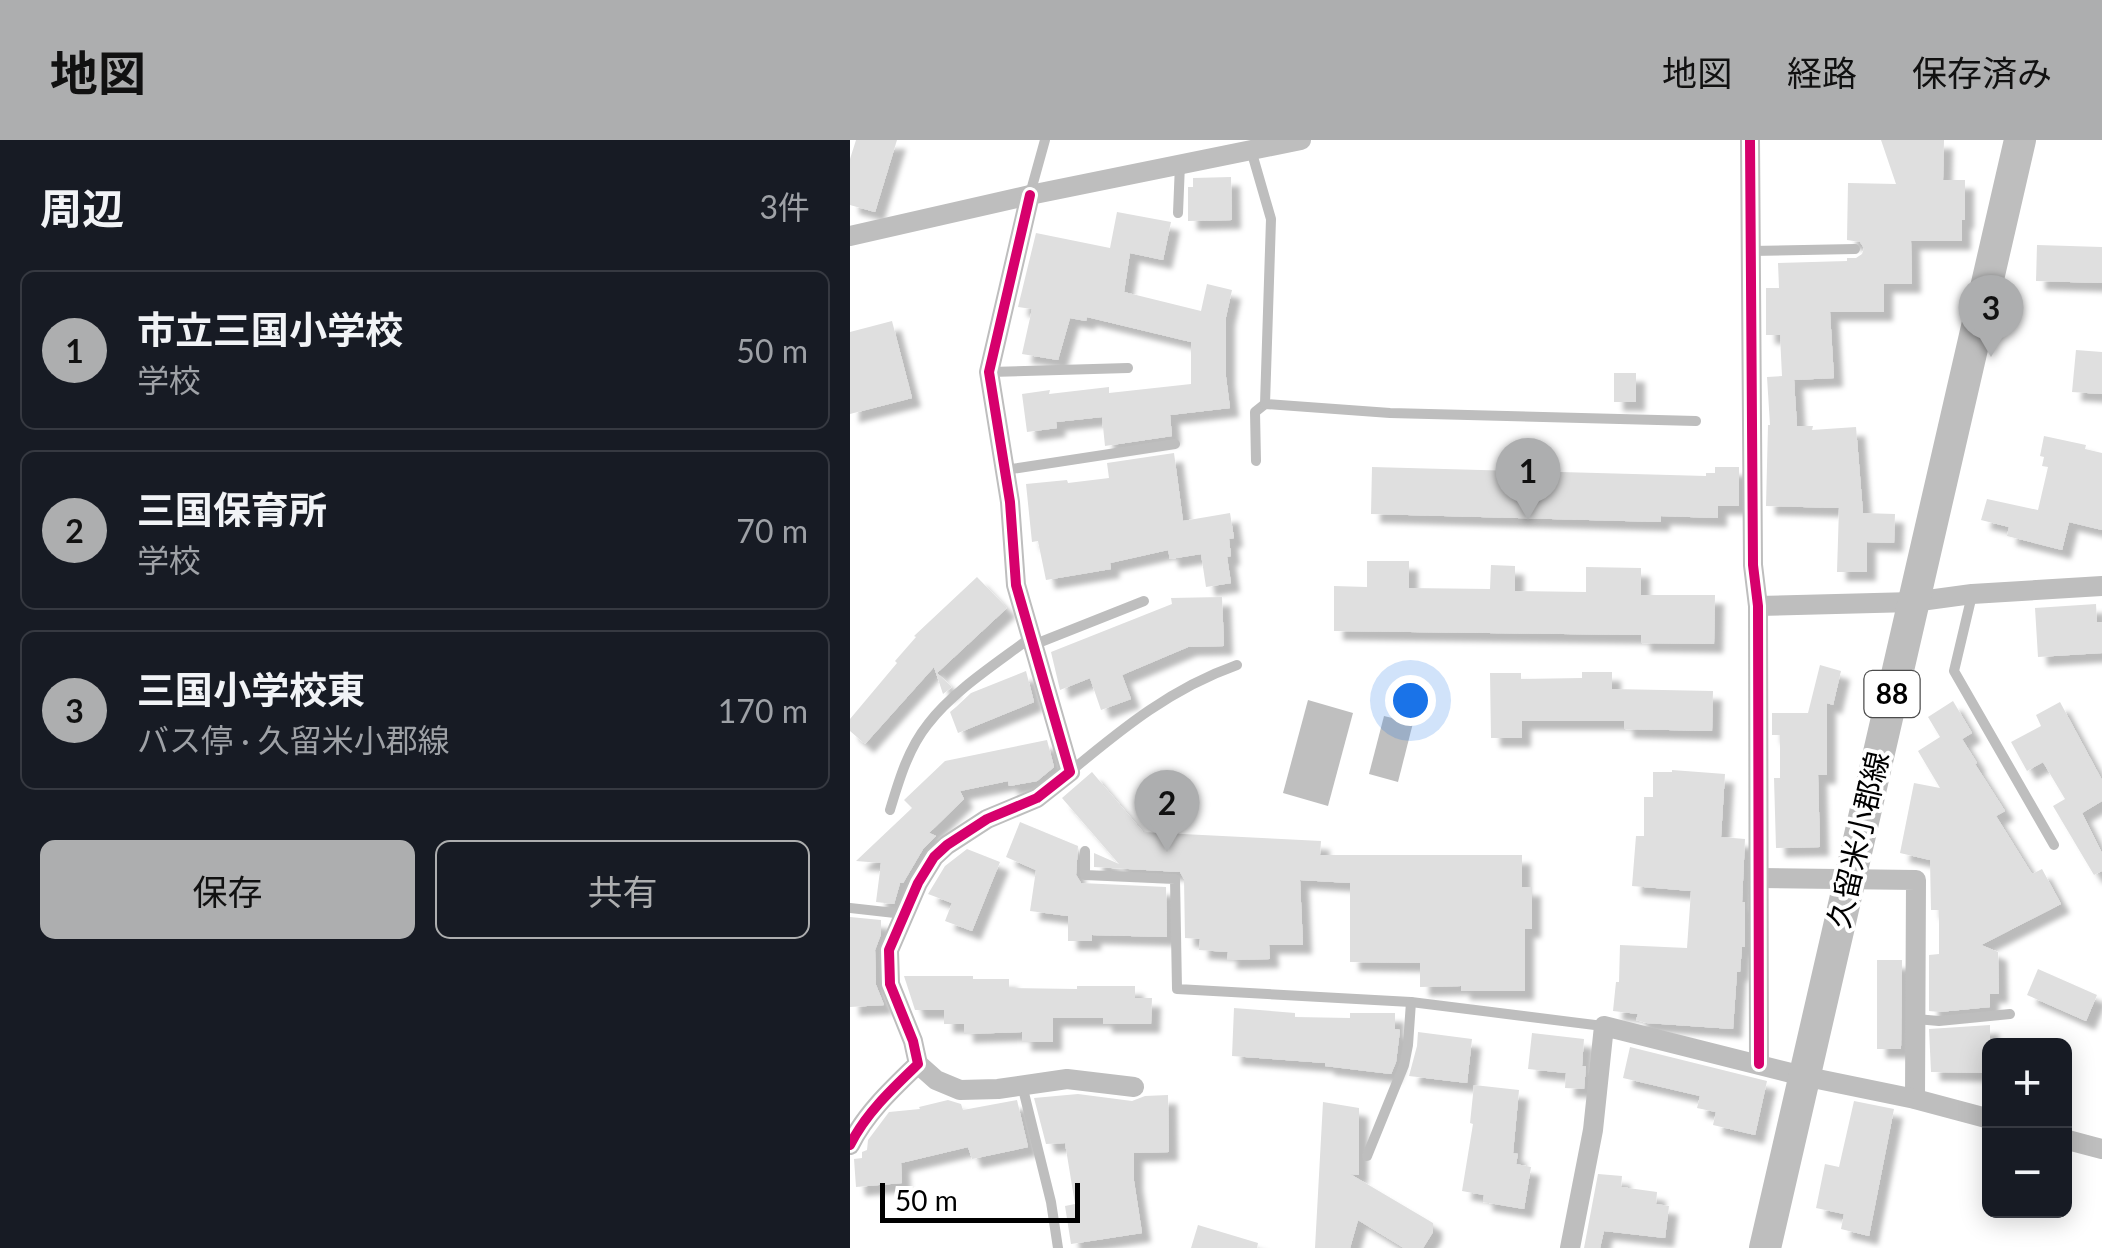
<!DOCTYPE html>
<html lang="ja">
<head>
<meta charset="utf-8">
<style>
	body { margin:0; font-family:Lato,"Noto Sans JP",sans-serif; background:#20242c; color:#f1f3f6 }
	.controls { position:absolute; right:30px; bottom:30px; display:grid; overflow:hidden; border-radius:15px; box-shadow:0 5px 25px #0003 }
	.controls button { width:90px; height:90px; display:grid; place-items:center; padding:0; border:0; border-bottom:2px solid #363941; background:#171b24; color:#f1f3f6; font:50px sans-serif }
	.scale { position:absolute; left:30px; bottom:25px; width:200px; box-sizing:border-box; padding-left:10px; border:5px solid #000; border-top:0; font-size:28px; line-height:35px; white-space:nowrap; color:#000; -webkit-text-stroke:8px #fff; paint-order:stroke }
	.you { position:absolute; left:560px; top:560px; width:35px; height:35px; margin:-25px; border:8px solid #fff; border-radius:50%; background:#1a73e8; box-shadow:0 0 0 15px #1a73e833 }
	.badge { display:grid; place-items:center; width:65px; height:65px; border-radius:50%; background:#adaeaf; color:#111; font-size:32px; font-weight:700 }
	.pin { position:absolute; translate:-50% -82px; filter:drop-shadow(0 2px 5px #0008) }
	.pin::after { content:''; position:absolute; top:52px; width:35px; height:30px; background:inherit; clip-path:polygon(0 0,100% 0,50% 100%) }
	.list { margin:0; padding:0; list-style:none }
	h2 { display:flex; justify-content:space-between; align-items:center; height:130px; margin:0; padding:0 40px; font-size:42px }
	h2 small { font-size:32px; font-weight:400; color:#9ea1a6 }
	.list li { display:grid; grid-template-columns:65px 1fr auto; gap:30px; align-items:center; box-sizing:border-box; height:160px; margin:0 20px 20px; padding:0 20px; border:2px solid #363941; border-radius:15px }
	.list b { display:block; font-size:38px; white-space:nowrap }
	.list p { margin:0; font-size:32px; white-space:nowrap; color:#9ea1a6 }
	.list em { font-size:32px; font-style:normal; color:#9ea1a6 }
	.actions { display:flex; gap:20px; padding:30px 40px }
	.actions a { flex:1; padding:22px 0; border:2px solid #adaeaf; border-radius:15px; text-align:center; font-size:35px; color:#adaeaf }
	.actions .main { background:#adaeaf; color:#111 }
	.map { position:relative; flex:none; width:1252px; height:1108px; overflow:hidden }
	header { display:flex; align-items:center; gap:60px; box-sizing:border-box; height:140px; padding:0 50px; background:#adaeaf; color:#111 }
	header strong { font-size:48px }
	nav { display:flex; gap:55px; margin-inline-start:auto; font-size:35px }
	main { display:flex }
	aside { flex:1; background:#171b24 }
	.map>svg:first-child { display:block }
</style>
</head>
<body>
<header>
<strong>地図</strong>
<nav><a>地図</a><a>経路</a><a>保存済み</a></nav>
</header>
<main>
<aside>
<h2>周辺<small>3件</small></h2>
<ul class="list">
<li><span class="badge">1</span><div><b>市立三国小学校</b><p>学校</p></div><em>50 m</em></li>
<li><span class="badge">2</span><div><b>三国保育所</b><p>学校</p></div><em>70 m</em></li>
<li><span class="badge">3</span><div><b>三国小学校東</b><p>バス停 · 久留米小郡線</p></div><em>170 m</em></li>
</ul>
<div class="actions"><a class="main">保存</a><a>共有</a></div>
</aside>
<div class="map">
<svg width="1252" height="1108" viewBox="0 0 1252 1108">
	<defs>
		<filter id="shadow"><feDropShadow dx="9" dy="9" stdDeviation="2.5" flood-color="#0004"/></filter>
	</defs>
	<rect width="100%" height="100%" fill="#fff"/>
	<g fill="#bfbfbf">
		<path d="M458,560l45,13 -25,93 -45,-13z"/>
		<path d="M534,576l29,7 -15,59 -29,-8z"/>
	</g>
	<g fill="#dfdfdf" filter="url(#shadow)">
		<path d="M6,0h41l-22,72 -25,-7v-46z"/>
		<path d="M1031,0h63l-1,40h22v40h-3v21h-51l1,43h-28v28h-54l4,66 -40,2 3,46h16l-1,4 44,-3 7,86 32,1 -1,29 -27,-1v30h-30l2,-64 -73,-2 2,-81h2l-3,-48 15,-1 -2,-41h-14v-47h13l-1,-25 69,-2v-3h9l6,-4 2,-6 -4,-6 -13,-2 1,-57 48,1z"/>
		<path d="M381,37l1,43 -44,1v-34h5v-9z"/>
		<path d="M267,72l54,10 -8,38 -33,-7 -6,39 77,19 6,-27 25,6 -6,27v60l4,31 -60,7 2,21 -67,10 -3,-29 -46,5 1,6 -30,4 -5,-38 28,-4 -1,4 60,-7v6l82,-9v-42l-104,-25 -1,4 -16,-3 -12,42 -36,-6 10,-45 -14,-2 18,-74 74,15z"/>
		<path d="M1187,105l65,2v36l-66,-2z"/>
		<path d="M42,181l20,77 -62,16v-82z"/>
		<path d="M1226,210l26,2v42l-30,-2z"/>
		<rect x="764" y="233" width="22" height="29"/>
		<path d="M1194,296l42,9 -1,4 17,4v77l-33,-8 -7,28 -55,-14 2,-9 -28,-7 6,-21 51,11 10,-43 -6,-1 2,-9 -4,-1z"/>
		<path d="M324,313l9,68 47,-8 4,25 -5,1 2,17 -4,1 4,26 -25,4 -5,-33 -31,5 -2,-9 -58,13 1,6 -65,11 -8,-39 -6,1 -6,-58 41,-4 1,3 41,-5 -2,-15z"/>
		<path d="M522,327l334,9v-3h9v-6h24v39h-21v12l-57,-2v6l-290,-8z"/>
		<path d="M517,421h42v27l81,1 1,-24 24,1v25l71,1v-25l55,1v27h74l-1,49 -73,-1v-8l-307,-4v-45l33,1z"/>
		<path d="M127,437l30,31 -70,65 15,14 -9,7 -9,-27 -69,77 -15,-13v-12l47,-56 -2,-2 21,-24 -2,-1z"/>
		<path d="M372,457l2,49 -36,1 -66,28 9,24 -30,11 -11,-32 -30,12 -9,-38 121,-48 -1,-6z"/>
		<path d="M1246,464l1,18h5v31l-64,4 -3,-49z"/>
		<path d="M970,525l21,6 -8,34 -6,-2v72h-9l2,72 -44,1 -2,-70h6v-43h-8v-22h36z"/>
		<path d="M176,531l8,31 -76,31 -8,-21 6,-5 15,-14z"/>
		<path d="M732,532h30v17l101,2 -1,40 -88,-2v-8h-102v17h-31l-1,-65h31v6l61,-1z"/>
		<path d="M1103,561l19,32 -10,6 15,24 -2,1 30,47 -9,5 36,58 10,-5 19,35 -80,41 17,7 1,42h-9v13l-51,5 -10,-1v-56l10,-1v-44h-8l-1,-50 -30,-7 14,-70 26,5 -22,-37 22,-14 -12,-20z"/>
		<path d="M1210,562l42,78v21l-20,12 20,40v18l-8,4 -41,-69 12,-7 -22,-37 -16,9 -16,-29 30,-16 -5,-11z"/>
		<path d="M197,600l7,27 -17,14 -28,5 -1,-5 -48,10 4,8 -35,34 7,3 -13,13 -20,34h-3l-6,21 -18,-2 5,-39 -25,-2 56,-53 -8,-8 41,-39z"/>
		<path d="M822,630l53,4 -4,63 24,2 -3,63h3v45h-3l-2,25h-3l-4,57 -86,-6 -11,-3 2,-6 -25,-3 3,-29h3l1,-37 67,3 4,-57 -59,-5 4,-50h8v-39h9v-25h19z"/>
		<path d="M242,632l51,60 178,9 -1,14h202v32h10v42h-7v62h-64v-5l-41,1v-24l-70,-1v-79l-50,-3 3,65h-34l1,14 -43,1 1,-8 -29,-2 1,-11 -15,-1 -1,-59 -4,-7 -86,-5v-14l25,11 -57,-66z"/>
		<path d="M170,682l58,24 -2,29 5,8 85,4 1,50 -75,-2v6h-24v-25l-38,-5 6,-41 -30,-13z"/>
		<path d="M117,709l33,13 -28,69 -27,-10 7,-18 -24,-9 17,-28z"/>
		<path d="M0,777l31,3v14l-6,16 1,35 8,20 -34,2z"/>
		<path d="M1027,820h25l-1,89h-24z"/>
		<path d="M1188,829l59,26 -11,26 -59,-26z"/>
		<path d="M54,836h69v3h36v9l68,1v-3h58v12h17l-1,26h-48v-6h-50v24h-31v-10l-58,2v-10h-20v-14h-29z"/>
		<path d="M384,868l61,5v4l55,1v-5h45v16l5,1 -4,32 -5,12 -66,-8v-3l-93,-7z"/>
		<path d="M1140,885v48l-59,-1 -2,-43z"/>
		<path d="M568,892l54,7 -5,44 -58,-7 8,-30z"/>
		<path d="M682,893l52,6 -2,27h4l-2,23 -19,-1 1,-15 -38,-4z"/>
		<path d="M780,907l137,34 -12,54 -42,-10 3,-13 -19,-4 3,-12 -77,-18z"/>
		<path d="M624,945l45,5 -6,63 5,1 -2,10 15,3 -7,42 -41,-7 1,-7 -22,-4 11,-67 -3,-1z"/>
		<path d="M228,954l54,7 13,-5 23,-1 1,57 -35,1v28l8,52 -71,11 -6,-38 10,-2 -10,-61 -19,1 -12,-46z"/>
		<path d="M98,960l13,4 2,6 54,-10 11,47 -56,12 -4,-12 -67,16 1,20 -46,4 -2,-28 8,-1v-6l5,-2 1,-10 21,-28 31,-3 -1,-2z"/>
		<path d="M1004,961l40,8 -25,127 -28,-7 3,-15 -28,-6 9,-44 14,3z"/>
		<path d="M473,962l36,6v67l-9,-1 83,49v9l-10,16h-19l-46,-28 -8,28h-35z"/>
		<path d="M748,1034l24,2 -1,11 36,5 -1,12 13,2 -4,32 -61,-7 -4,17h-16z"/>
		<path d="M348,1085l60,18 -1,5h-66z"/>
	</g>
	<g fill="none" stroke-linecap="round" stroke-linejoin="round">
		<g stroke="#bebebe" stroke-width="10">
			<path d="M401,10l20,69 -6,185 -10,8 1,49"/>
			<path d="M180,54l15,-54"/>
			<path d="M328,73l2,-49"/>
			<path d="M901,111l104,-2"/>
			<path d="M140,232l138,-4"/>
			<path d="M415,264l125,9 306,8"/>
			<path d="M155,330l170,-26"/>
			<path d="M1122,455l-18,76 100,174"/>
			<path d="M183,505l111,-44"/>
			<path d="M221,631c53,-44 101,-83 166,-106"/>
			<path d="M40,670c9,-30 18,-61 38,-86 25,-33 69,-61 102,-86"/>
			<path d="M235,711v24l90,4 2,110 234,13 192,24"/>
			<path d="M0,768l54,6"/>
			<path d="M1066,879l23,2 71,-7"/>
			<path d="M172,945l29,117 7,46"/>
			<path d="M517,1016l37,-91 4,-20 3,-43"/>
		</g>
		<g stroke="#bebebe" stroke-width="20">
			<path d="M900,0l3,425 5,41 1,458"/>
			<path d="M0,96l180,-41 271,-55"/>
			<path d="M908,466l155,-4 59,-8 130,-8"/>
			<path d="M910,738l156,2 -1,219"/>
			<path d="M68,924l18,16 24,10 38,-1 69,-10 67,8"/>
			<path d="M1214,999l38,10"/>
			<path d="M0,1005c16,-32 43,-57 68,-81l-5,-23 -23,-57 -1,-34 29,-67 16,-26 13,-12 40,-26 50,-21 33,-26 -54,-187 -6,-83 -21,-130 41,-177"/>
			<path d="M720,1108l23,-118 11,-104 199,50 112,23 75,20"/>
		</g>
		<path stroke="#bebebe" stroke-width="32" d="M915,1108l255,-1108"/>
		<defs>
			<g id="cycleway">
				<path d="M900,0l3,425 5,41 1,458"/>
				<path d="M0,1005c16,-32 43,-57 68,-81l-5,-23 -23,-57 -1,-34 29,-67 16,-26 13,-12 40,-26 50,-21 33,-26 -54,-187 -6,-83 -21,-130 41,-177"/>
			</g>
		</defs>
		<use href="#cycleway" stroke="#fff" stroke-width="16"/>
		<use href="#cycleway" stroke="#d6006c" stroke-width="10"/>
	</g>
	<g text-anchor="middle" stroke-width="8" stroke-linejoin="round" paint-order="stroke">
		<rect fill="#fff" stroke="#4c4c4c" stroke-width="2.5" x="1014.5" y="531" width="55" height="46" rx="8"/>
		<g font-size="28" font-weight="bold" fill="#000">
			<text x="1042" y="564">88</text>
		</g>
		<g font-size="30" fill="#000" stroke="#fff">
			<text transform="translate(1009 700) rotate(-77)" y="10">久留米小郡線</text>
		</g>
	</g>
</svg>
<div class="controls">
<button>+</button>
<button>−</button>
</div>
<div class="scale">50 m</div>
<div class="you"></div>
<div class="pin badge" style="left:678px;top:380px">1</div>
<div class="pin badge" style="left:317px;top:712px">2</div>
<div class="pin badge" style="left:1141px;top:217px">3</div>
</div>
</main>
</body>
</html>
